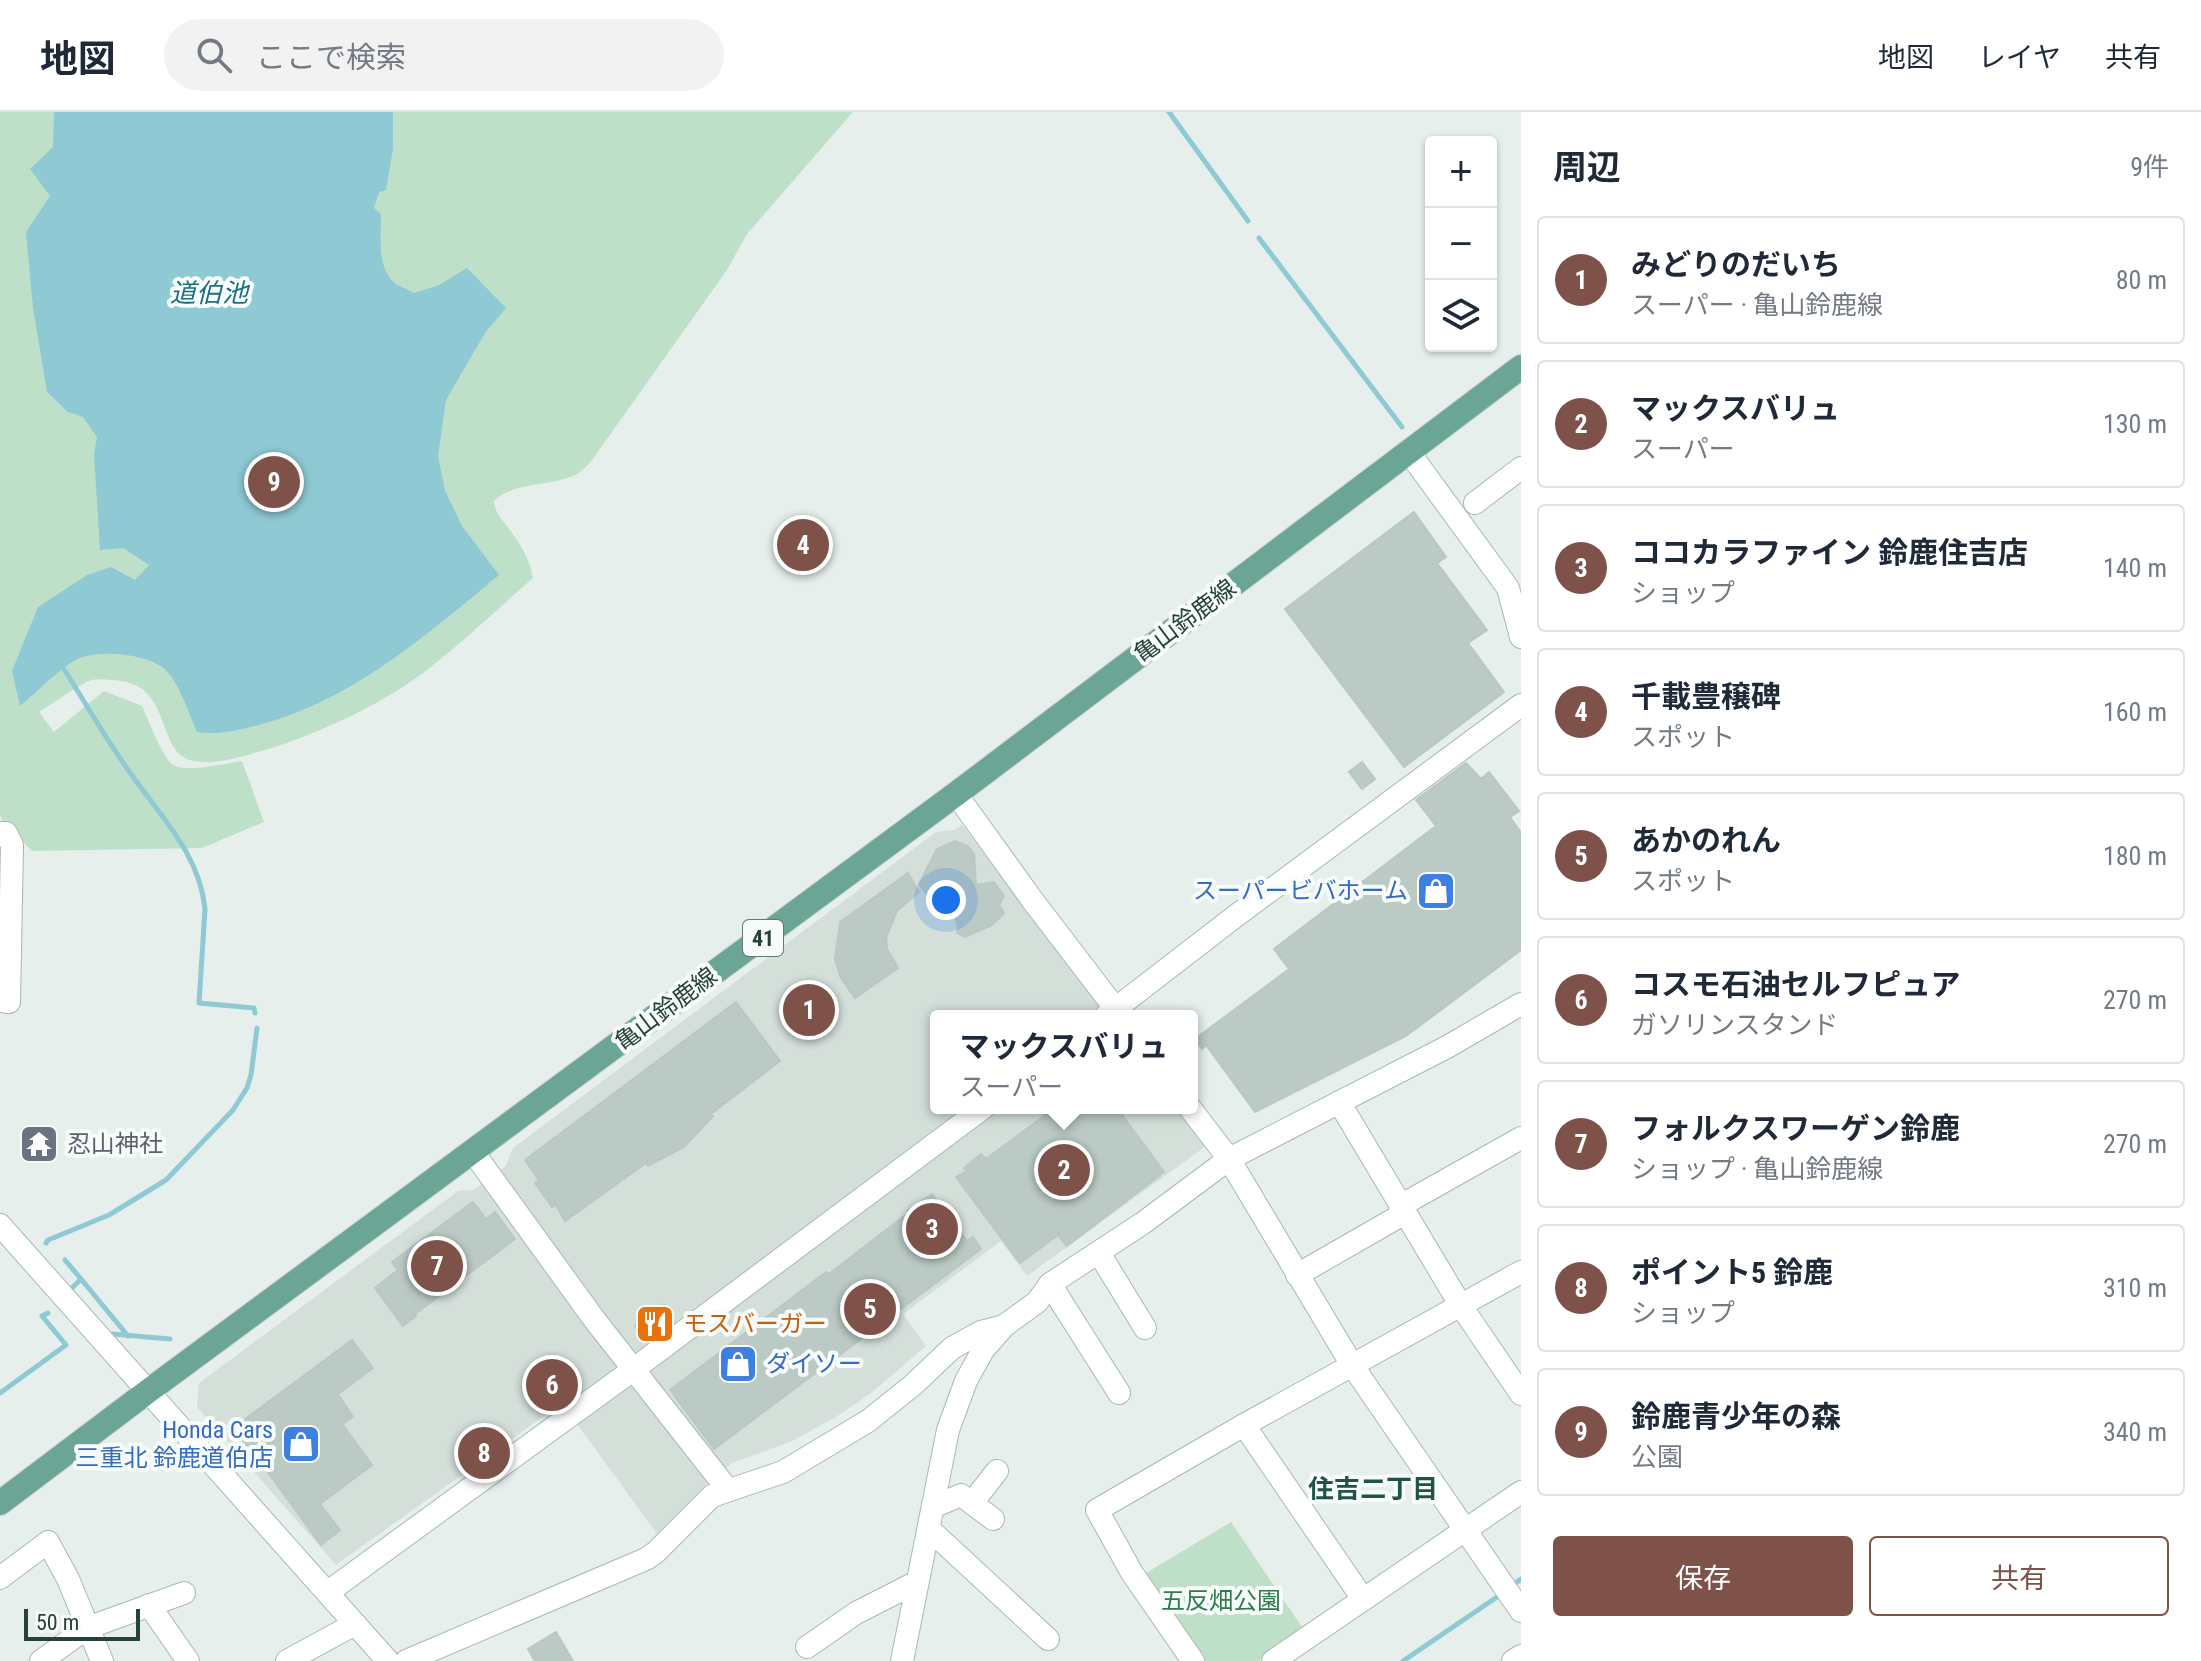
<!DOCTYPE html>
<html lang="ja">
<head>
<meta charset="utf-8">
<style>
	body { margin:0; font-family:"Roboto Condensed","Noto Sans JP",sans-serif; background:#f2f2f3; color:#1f2937 }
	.controls { position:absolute; right:24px; top:24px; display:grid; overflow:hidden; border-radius:8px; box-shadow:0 2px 6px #0004 }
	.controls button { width:72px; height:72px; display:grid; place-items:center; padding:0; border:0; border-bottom:2px solid #e0e1e3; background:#fff; color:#1f2937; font:40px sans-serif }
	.scale { position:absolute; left:24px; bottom:20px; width:116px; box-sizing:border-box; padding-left:8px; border:4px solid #24423a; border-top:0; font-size:22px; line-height:28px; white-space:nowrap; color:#24423a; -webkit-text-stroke:6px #f7fbf9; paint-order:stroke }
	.you { position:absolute; left:946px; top:788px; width:28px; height:28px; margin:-20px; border:6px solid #fff; border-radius:50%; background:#1a73e8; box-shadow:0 0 0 12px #1a73e833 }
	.badge { display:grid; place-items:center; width:52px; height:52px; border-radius:50%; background:#7f5249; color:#fff; font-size:26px; font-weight:700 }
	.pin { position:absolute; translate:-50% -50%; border:4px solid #fff; box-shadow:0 2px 8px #0006 }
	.popup { position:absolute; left:930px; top:898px; width:268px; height:104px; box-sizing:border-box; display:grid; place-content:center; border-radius:8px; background:#fff; filter:drop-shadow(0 2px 6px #0005); font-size:26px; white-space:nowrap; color:#747a83 }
	.popup b { font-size:30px; color:#1f2937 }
	.popup::after { content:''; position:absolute; left:50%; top:100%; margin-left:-16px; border:16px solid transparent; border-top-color:#fff }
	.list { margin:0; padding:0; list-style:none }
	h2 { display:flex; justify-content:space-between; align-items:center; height:104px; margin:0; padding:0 32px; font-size:34px }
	h2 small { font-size:26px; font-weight:400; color:#747a83 }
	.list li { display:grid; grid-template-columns:52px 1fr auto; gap:24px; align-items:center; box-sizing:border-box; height:128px; margin:0 16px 16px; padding:0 16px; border:2px solid #e0e1e3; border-radius:8px }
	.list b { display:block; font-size:30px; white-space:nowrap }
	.list p { margin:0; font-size:26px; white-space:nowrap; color:#747a83 }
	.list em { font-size:26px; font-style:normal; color:#747a83 }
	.actions { display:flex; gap:16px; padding:24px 32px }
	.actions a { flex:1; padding:18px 0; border:2px solid #7f5249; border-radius:8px; text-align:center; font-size:28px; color:#7f5249 }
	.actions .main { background:#7f5249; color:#fff }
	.icon { flex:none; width:44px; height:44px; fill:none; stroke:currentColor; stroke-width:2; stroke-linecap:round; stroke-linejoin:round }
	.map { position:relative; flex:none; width:1521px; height:1549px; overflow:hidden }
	header { display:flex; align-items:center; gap:48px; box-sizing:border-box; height:112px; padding:0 40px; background:#fff; border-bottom:2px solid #e0e1e3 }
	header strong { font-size:38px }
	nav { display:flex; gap:44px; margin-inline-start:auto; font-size:28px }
	.search { width:560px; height:72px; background:#f2f2f3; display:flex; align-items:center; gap:20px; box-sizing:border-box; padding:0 28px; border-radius:44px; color:#747a83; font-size:30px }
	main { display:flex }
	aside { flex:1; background:#fff }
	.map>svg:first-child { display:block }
</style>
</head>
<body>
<header>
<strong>地図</strong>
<div class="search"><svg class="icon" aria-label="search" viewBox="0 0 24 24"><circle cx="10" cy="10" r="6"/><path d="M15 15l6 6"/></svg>ここで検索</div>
<nav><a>地図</a><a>レイヤ</a><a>共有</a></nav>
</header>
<main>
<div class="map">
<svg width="1521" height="1549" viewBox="0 0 1521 1549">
	<rect width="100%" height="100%" fill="#e6efeb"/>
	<path fill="#d4dfda" d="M962,713l146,191h-172v92h242l28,38 -179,130 -26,-35 -98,73 23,32 -55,47 -35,24 -46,25 -58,21 -17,13 -58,58 -95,-131 -226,162 -139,-158 2,-24 259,-192 15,-1 33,-24 7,-18 423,-316 18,-2z"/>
	<g fill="#bfe0c8">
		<path d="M0,0h853l-106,122 -20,36 -135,190c-6,7 -11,13 -19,16 -23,10 -61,6 -79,25 1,13 9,19 16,29 11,15 20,30 23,48 -33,29 -66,60 -101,88 -45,36 -111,67 -167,84 -22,6 -47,15 -71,11 -38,-6 -21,-72 -72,-80 -9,-1 -22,-3 -31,-1 -11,4 -39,24 -52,32l15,20 50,-41 38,15c7,15 18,47 30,58 13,10 54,-1 70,-3l22,61 -62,26 -170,3 -8,-8 -8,1 -12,-19 -4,-11z"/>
		<path d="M1231,1410l73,108 -46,31h-58l-59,-85z"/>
	</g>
	<path fill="#8ec9d4" d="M54,0h339v37l-7,41 -7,2 -5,16 7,6c0,21 -5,55 15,70 5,3 13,6 18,9l25,-8 28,-17 39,40 -21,25 -39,67 -8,56 7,35 17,35 37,49c-75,62 -151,129 -248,152 -18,4 -35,8 -54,5 -8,-18 -19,-54 -35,-65 -19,-14 -70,-19 -90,-5 -18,12 -35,30 -52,44l-8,-35 26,-64 49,-32 24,-8 24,13 14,-15 -26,-17 -23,2 -6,-95 3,-18 -14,-20 -15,-5 -21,-20 -14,-84 -7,-76 24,-36 -20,-27 23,-22z"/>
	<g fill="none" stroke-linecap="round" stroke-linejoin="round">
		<g stroke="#8ec9d4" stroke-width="5">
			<path d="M1169,0l79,109"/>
			<path d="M1259,126l143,189"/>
			<path d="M64,557c22,35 43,72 67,105 30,43 69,81 74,135l-6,94 55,5 1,5"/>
			<path d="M46,1131l2,-3 61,-25 57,-35 67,-70 14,-22 4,-13 6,-47"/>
			<path d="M65,1148l16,19 -8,8"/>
			<path d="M81,1167l47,57"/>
			<path d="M113,1222l57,5"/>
			<path d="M0,1281l66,-48 -24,-29 6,-3"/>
			<path d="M1517,1470l4,-3"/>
			<path d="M1403,1549l94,-64"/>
		</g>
	</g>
	<g fill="#bbcac4" stroke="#b8c9c2" stroke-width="2">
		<path d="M1414,400l32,45 -9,6 50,67 -19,13 36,49 -100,75 -119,-158z"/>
		<path d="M1362,650l13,17 -13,10 -13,-17z"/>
		<path d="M1466,651l15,16 8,-7 30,39 -9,6 11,16v117l-115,86 -151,76 -49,-67 -4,4 -7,-10 94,-70 -15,-20 162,-123 -20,-26z"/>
		<path d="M955,729l13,5 6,8 2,31 18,-3 10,14 -5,9 5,8 -12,12 -27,12 -8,-4 1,-5 -3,-11 -10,-15 -9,1 -6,-4 -11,-15 18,-35z"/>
		<path d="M908,761l11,19 -22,19 -11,27 1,11 11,19 -43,30 -14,-20 -6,-19 5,-37z"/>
		<path d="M801,874l29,38 -13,10 -29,-38z"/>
		<path d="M736,890l44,59 -69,53 2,2 -29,31 -36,19 -2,-3 -81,58 -9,-16 -4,2 -17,-24 4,-3 -14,-20z"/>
		<path d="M1040,996h77l47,64 -97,74 -9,-11 -38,28 -64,-86 11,-6 -3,-3 17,-14 5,5 58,-43z"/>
		<path d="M37,1017l15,22 -12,7 -14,-22z"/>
		<path d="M932,1082l35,47 6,-4 8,12 -267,200 -44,-59 156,-118 3,2 79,-61 -1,-2z"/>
		<path d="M473,1090l13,17 9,-7 20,27 -100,75 1,2 -13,10 -28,-38 23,-18 -6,-8z"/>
		<path d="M662,1193l12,16 -27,21 -12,-16z"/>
		<path d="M352,1228l21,28 -35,26 15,23 -11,7 30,41 -52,39 20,26 -19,15 -49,-67 -39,-50z"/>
		<path d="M493,1322l10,13 -30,22 -10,-12z"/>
		<path d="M556,1520l17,29h-38l-7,-12z"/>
	</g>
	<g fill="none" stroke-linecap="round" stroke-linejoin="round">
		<defs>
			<g id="minor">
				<path d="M1408,339l100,137 13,49"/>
				<path d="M1475,391l46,-35"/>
				<path d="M956,682l77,107 88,115"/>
				<path d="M0,721h6l6,12 -3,157 -9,-1"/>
				<path d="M1106,904l131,-101 284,-210"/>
				<path d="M1339,990l122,204 60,88"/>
				<path d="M1190,996l39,51 123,206 169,246"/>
				<path d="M473,1040l121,167 134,171"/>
				<path d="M1400,1094l121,-68"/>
				<path d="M0,1113l388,436"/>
				<path d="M1099,1141l46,75"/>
				<path d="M1297,1163l108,-62"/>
				<path d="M1050,1172l69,109"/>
				<path d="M1244,1313l119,174"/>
				<path d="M972,1391l25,-32"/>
				<path d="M933,1395l28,-12 32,24"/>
				<path d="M929,1417l119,110"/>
				<path d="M0,1466l48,-36 20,37 34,82"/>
				<path d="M328,1480l306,-223 349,-261"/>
				<path d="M149,1493l39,56"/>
				<path d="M807,1535l49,-34 61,-31"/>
				<path d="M41,1549l46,-33 97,-35"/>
				<path d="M287,1549l68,-37"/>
				<path d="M406,1549l240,-102 10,-7 56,-56 71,-24 85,-51 45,-36 39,-37 29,-16 20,-5"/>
				<path d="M902,1549l46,-231 18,-49 17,-31 21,-24 33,-24 13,-18 93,-61 86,-64 218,-112 74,-43"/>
				<path d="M1193,1549l-61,-88 -35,-63 147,-85 277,-153"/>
				<path d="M1273,1549l248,-169"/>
				<path d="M1513,1549l8,-5"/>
			</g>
			<path id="major" d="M0,1391l147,-111 809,-598 565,-427"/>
		</defs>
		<use href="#minor" stroke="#a8b8b2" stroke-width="24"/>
		<use href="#major" stroke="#c2cac8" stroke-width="26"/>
		<use href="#minor" stroke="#fff" stroke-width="22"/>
		<use href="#major" stroke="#6aa596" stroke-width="24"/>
	</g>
	<defs>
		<symbol id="shop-square" viewBox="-11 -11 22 22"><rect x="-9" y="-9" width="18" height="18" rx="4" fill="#3f7fe0" stroke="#f7fbf9"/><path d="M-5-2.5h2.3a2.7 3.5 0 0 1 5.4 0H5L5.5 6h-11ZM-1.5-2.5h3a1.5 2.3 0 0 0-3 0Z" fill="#fff"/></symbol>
		<symbol id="temple-square" viewBox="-11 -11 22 22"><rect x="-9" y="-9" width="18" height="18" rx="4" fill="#6b7280" stroke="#f7fbf9"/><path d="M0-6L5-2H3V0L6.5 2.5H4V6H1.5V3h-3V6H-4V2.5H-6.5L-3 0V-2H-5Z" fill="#fff"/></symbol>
		<symbol id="restaurant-square" viewBox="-11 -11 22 22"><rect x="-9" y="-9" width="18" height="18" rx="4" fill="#e8710a" stroke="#f7fbf9"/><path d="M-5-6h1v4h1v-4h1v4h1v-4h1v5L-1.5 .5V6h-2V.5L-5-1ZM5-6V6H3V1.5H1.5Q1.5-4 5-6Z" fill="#fff"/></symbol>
	</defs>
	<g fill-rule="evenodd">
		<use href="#shop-square" x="1414" y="757" width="44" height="44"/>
		<use href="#temple-square" x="17" y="1010" width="44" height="44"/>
		<use href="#restaurant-square" x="633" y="1190" width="44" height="44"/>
		<use href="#shop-square" x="716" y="1230" width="44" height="44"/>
		<use href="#shop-square" x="279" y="1310" width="44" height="44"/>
	</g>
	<g text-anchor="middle" stroke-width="8" stroke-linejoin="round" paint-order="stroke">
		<rect fill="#f7fbf9" stroke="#637a73" stroke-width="2" x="743" y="808" width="40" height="36" rx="6"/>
		<g font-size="22" font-weight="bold" fill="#24423a">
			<text x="763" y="834">41</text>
		</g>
		<g font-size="24" fill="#24423a" stroke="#f7fbf9">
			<text transform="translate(1185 509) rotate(-37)" y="8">亀山鈴鹿線</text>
			<text transform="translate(666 897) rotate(-37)" y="8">亀山鈴鹿線</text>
		</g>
		<g font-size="24" fill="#366cbe" stroke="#f7fbf9" text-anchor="end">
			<text x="1408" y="787">スーパービバホーム</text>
			<text x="766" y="1260" text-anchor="start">ダイソー</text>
			<text x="273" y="1326">Honda Cars<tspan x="273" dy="28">三重北 鈴鹿道伯店</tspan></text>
		</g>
		<g font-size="24" fill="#5b616d" stroke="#f7fbf9" text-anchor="start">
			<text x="67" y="1040">忍山神社</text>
		</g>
		<g font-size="24" fill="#c56008" stroke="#f7fbf9" text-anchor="start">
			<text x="683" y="1220">モスバーガー</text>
		</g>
		<g font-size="24" fill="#2d7a4b" stroke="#f7fbf9">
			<text x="1221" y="1497">五反畑公園</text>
		</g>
		<g font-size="26" font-style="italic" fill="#1c6f80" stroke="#f7fbf9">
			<text x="209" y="190">道伯池</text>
		</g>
		<g font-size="26" font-weight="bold" fill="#1f5548" stroke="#f7fbf9">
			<text x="1373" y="1386">住吉二丁目</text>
		</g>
	</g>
</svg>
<div class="controls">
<button>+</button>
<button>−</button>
<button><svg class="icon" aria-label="layers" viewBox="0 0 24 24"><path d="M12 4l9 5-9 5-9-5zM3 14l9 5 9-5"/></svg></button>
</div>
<div class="scale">50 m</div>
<div class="you"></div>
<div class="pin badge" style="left:809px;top:898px">1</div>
<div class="pin badge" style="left:1064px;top:1058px">2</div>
<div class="popup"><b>マックスバリュ</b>スーパー</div>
<div class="pin badge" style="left:932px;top:1117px">3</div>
<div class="pin badge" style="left:803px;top:433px">4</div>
<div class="pin badge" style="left:870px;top:1197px">5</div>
<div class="pin badge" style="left:552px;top:1273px">6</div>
<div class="pin badge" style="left:437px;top:1154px">7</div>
<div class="pin badge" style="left:484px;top:1341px">8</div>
<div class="pin badge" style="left:274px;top:370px">9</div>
</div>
<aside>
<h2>周辺<small>9件</small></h2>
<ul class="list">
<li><span class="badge">1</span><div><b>みどりのだいち</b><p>スーパー · 亀山鈴鹿線</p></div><em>80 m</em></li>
<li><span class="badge">2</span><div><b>マックスバリュ</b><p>スーパー</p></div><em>130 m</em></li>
<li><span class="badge">3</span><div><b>ココカラファイン 鈴鹿住吉店</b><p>ショップ</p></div><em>140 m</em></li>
<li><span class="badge">4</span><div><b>千載豊穣碑</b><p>スポット</p></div><em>160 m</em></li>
<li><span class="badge">5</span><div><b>あかのれん</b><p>スポット</p></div><em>180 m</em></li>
<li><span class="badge">6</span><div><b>コスモ石油セルフピュア</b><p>ガソリンスタンド</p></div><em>270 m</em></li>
<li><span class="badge">7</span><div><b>フォルクスワーゲン鈴鹿</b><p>ショップ · 亀山鈴鹿線</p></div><em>270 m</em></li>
<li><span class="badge">8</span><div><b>ポイント5 鈴鹿</b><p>ショップ</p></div><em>310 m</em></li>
<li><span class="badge">9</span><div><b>鈴鹿青少年の森</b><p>公園</p></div><em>340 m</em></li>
</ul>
<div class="actions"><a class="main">保存</a><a>共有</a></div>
</aside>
</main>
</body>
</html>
